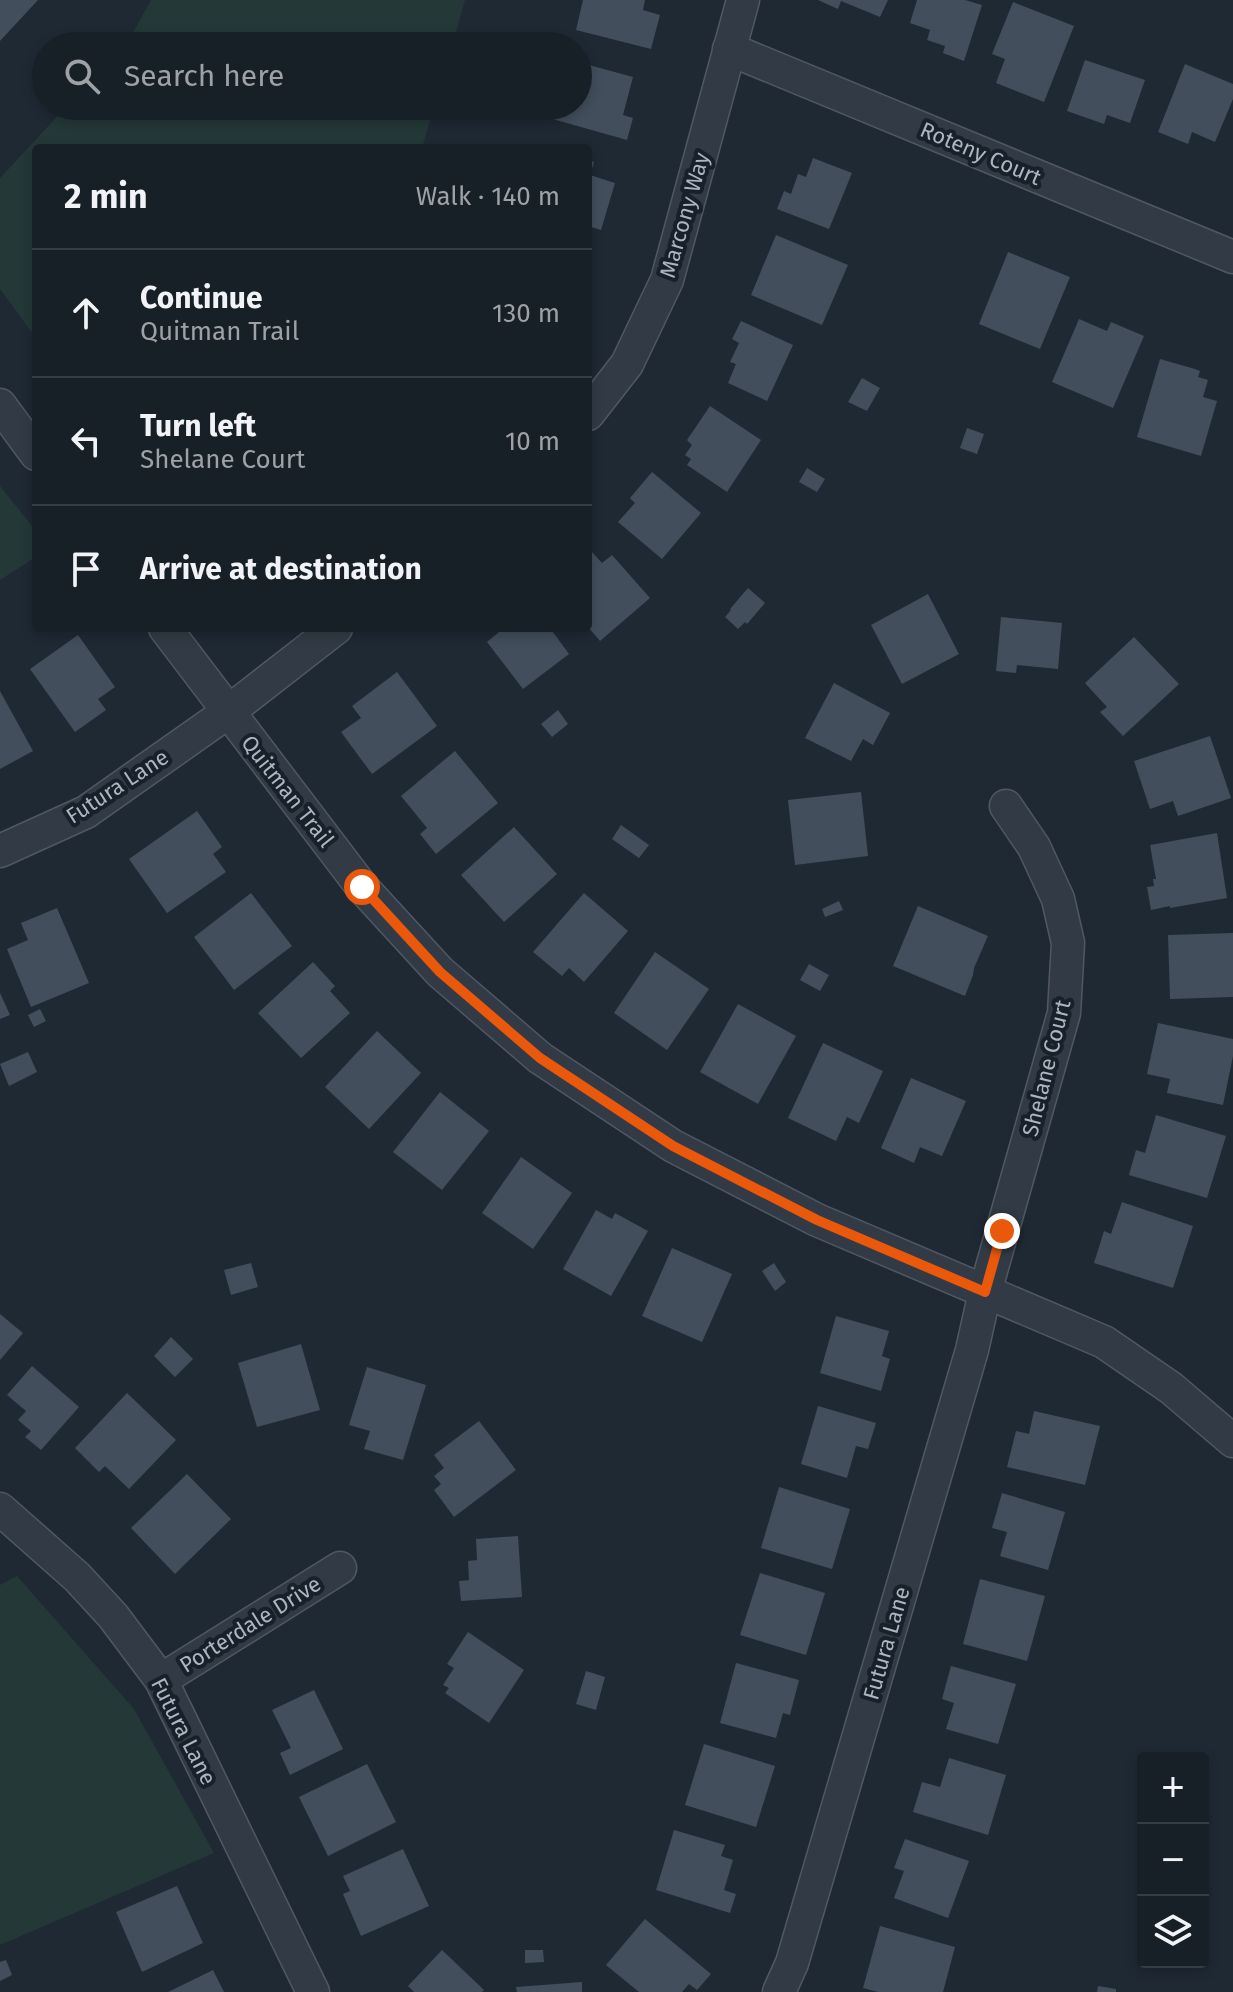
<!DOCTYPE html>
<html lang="en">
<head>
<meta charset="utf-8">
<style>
	body { margin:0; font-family:"Fira Sans",sans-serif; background:#20272f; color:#f1f3f6 }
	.controls { position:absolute; right:24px; bottom:24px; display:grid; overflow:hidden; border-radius:8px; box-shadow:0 4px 12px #0003 }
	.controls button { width:72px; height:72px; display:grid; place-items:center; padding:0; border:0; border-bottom:2px solid #363d44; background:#171f27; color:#f1f3f6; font:40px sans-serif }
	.stop { position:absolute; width:24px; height:24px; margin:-18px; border:6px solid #ea580c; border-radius:50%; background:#fff }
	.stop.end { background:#ea580c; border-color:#fff; box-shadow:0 2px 8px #0008 }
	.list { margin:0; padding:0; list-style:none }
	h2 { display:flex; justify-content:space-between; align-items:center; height:104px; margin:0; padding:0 32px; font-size:34px }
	h2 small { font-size:26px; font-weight:400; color:#9ea2a7 }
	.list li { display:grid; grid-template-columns:52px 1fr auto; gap:24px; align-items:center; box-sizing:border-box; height:128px; padding:0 32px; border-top:2px solid #363d44 }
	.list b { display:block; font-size:30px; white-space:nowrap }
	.list p { margin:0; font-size:26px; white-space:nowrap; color:#9ea2a7 }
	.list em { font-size:26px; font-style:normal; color:#9ea2a7 }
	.icon { flex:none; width:44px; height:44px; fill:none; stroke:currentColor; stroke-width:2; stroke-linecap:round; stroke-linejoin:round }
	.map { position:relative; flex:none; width:1233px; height:1992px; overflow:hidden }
	.search { position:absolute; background:#171f27; box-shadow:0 4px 12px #0003; left:32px; top:32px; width:560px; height:88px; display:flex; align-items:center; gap:20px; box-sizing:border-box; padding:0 28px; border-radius:44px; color:#9ea2a7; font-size:30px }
	.panel { position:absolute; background:#171f27; box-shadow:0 4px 12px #0003; left:32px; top:144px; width:560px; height:488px; border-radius:8px }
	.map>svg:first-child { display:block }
</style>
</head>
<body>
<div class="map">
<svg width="1233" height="1992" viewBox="0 0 1233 1992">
	<rect width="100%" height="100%" fill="#1f2934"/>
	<g fill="#243838">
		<path d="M151,0h314l-13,46h-329l6,-6z"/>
		<path d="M67,106h367l-12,42h-386v190l-36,-49v-111z"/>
		<path d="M0,486l36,45v26l-36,23z"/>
		<path d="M17,1576l117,133 80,144 -214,92v-360z"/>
	</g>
	<g fill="#424e5c">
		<path d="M0,0h38l-38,41z"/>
		<path d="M583,0h62l-2,10 17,5 -9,34 -75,-19z"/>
		<path d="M818,0h70l-8,17 -39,-16 -3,8z"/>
		<path d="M917,0h48l17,5 -18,56 -21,-8 2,-7 -18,-6 3,-10 -20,-7z"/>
		<path d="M1013,2l61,24 -30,76 -48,-19 9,-24 -13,-5z"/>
		<path d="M1085,60l60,20 -15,43 -23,-8 -3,9 -37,-13z"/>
		<path d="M578,62l55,15 -10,38 10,3 -6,22 -85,-24 2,-10h34z"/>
		<path d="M1185,64l48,20v15l-18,43 -23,-10 -4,12 -30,-12z"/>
		<path d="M813,158l39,15 -23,56 -52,-20 7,-18 7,3 7,-20 8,3z"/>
		<path d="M588,160l6,2 -4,13 25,8 -14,47 -13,-4z"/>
		<path d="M776,235l72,30 -26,60 -71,-30z"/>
		<path d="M1008,252l62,25 -30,72 -61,-25z"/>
		<path d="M1079,319l28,12 4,-9 33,14 -31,72 -61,-26z"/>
		<path d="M741,321l52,24 -26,56 -39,-18 8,-19 -6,-2 9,-19 -7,-4z"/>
		<path d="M1160,359l35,10 5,2 -2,6 10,3 -5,17 14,4 -16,55 -64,-19z"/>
		<path d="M862,378l18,10 -13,23 -19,-9z"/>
		<path d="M710,406l51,34 -34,52 -40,-27 4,-6 -6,-4 7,-10 -5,-5z"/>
		<path d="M967,428l17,6 -7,20 -17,-6z"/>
		<path d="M807,468l18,11 -8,13 -18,-10z"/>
		<path d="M652,472l49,41 -39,46 -44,-37 17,-19 -5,-5z"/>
		<path d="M591,551l11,12 10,-8 38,43 -50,43 -12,-14v-74z"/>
		<path d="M748,588l17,15 -18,21 -2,-2 -7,7 -13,-12 6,-7 -1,-1z"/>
		<path d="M928,594l31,60 -57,30 -31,-59z"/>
		<path d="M1001,617l61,6 -4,46 -41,-4 -1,8 -20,-2z"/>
		<path d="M504,628h46l19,26 -46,35 -36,-47z"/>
		<path d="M78,635l37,52 -17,12 8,11 -31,22 -45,-63z"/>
		<path d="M1134,637l45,47 -56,52 -23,-24 7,-5 -22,-24z"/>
		<path d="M397,672l40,54 -65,48 -31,-42 20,-14 -9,-12z"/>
		<path d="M834,683l56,30 -17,32 -10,-6 -12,22 -46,-23z"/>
		<path d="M0,691l33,60 -33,18z"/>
		<path d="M558,710l10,14 -16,13 -11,-13z"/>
		<path d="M1210,736l21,62 -53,18 -5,-15 -23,8 -16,-48z"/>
		<path d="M455,751l43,52 -62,51 -16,-20 7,-6 -26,-32z"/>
		<path d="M861,792l7,64 -73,9 -7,-65z"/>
		<path d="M197,811l25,36 -9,7 13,18 -59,41 -38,-54z"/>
		<path d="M621,825l28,20 -10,13 -27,-19z"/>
		<path d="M514,827l43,47 -53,48 -43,-47z"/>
		<path d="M1217,833l10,65 -57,10v-2l-19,4 -4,-23 7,-1 -1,-7h3l-6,-34z"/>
		<path d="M251,893l41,53 -58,44 -40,-53z"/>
		<path d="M584,893l44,38 -44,51 -15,-14 -7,8 -29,-24z"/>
		<path d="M839,901l4,9 -18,7 -3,-8z"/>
		<path d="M918,906l70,30 -14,32 -1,7 -8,21 -72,-30z"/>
		<path d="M57,908l32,75 -58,24 -24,-58 21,-9 -7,-17z"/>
		<path d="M1233,933v64l-63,2 -2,-64z"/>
		<path d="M655,952l54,37 -42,61 -53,-37z"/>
		<path d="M313,962l22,24 -5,5 20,22 -49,45 -43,-45z"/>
		<path d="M809,964l20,11 -9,16 -20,-11z"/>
		<path d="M0,993l10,22 -10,4z"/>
		<path d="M738,1004l58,32 -38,68 -58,-32z"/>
		<path d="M40,1009l6,12 -12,6 -6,-12z"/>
		<path d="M1158,1023l75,16v17l-10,49 -56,-12 3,-14 -23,-5z"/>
		<path d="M377,1031l44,42 -52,56 -44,-42z"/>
		<path d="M823,1043l60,28 -24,52 -12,-6 -11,24 -48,-23z"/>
		<path d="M28,1052l9,20 -28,14 -9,-22z"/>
		<path d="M911,1078l55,23 -24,55 -22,-9 -6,16 -33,-15z"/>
		<path d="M440,1092l49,39 -47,59 -49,-38z"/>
		<path d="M1156,1115l70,21 -19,62 -78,-23 7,-25 9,3z"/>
		<path d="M521,1157l51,36 -39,56 -51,-36z"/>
		<path d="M1122,1202l71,24 -20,62 -79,-25 10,-32 7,3z"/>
		<path d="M596,1210l16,9 3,-6 33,18 -37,65 -48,-27z"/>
		<path d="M672,1248l60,26 -30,68 -60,-26z"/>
		<path d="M251,1263l7,24 -27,8 -7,-25z"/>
		<path d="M774,1263l12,19 -11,9 -13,-20z"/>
		<path d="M0,1314l23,19 -23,27z"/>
		<path d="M836,1316l53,15 -7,25 8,3 -9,32 -61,-18z"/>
		<path d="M171,1337l22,22 -18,18 -21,-21z"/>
		<path d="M301,1344l19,66 -63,17 -19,-64z"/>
		<path d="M32,1366l47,41 -38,43 -16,-13 6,-6 -13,-11 8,-9 -19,-16z"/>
		<path d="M367,1367l59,18 -23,75 -39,-11 6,-18 -21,-6z"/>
		<path d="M127,1393l49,47 -47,49 -24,-23 -6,6 -24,-24z"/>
		<path d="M818,1406l58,17 -8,26 -12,-3 -9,32 -46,-14z"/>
		<path d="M1034,1411l66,15 -15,59 -78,-18 9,-36 13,3z"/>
		<path d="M479,1421l37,49 -62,47 -20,-27 7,-6 -7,-8 10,-8 -10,-13z"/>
		<path d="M187,1474l44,45 -56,55 -44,-46z"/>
		<path d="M779,1487l71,22 -18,60 -71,-21z"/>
		<path d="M1002,1493l63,19 -17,58 -48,-14 7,-24 -15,-4z"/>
		<path d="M518,1536l4,61 -61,4 -2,-20 10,-1 -1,-19 9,-1 -1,-21z"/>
		<path d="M760,1573l65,20 -19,62 -66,-20z"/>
		<path d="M980,1579l65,17 -18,65 -64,-17z"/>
		<path d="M468,1632l56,38 -35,53 -44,-30 4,-5 -6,-3 11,-17 -7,-4z"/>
		<path d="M736,1663l63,17 -9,35 -7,-2 -7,25 -56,-15z"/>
		<path d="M951,1666l65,18 -18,60 -52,-15 8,-26 -12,-4z"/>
		<path d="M586,1671l19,6 -9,33 -20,-6z"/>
		<path d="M314,1690l29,59 -53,26 -10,-22 11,-5 -19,-38z"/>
		<path d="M704,1744l71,22 -19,61 -71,-22z"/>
		<path d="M949,1758l57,17 -18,60 -75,-23 9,-30 18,5z"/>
		<path d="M367,1764l29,58 -68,34 -29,-59z"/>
		<path d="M674,1830l51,15 -4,11 12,4 -9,30 12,4 -6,19 -74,-23z"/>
		<path d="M905,1839l64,22 -21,57 -54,-20 10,-27 -10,-3z"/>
		<path d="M403,1849l26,57 -68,30 -18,-42 7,-3 -7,-15z"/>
		<path d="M177,1886l26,57 -61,29 -26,-60z"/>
		<path d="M645,1919l66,55 -14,16 -8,-6 -7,8h-43l-33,-27z"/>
		<path d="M880,1926l75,21 -12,45h-65l-15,-4z"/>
		<path d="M442,1950l42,40 -2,2h-68l-6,-6z"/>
		<path d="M525,1950h18l1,12 -19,1z"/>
		<path d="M6,1960l6,15 -12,6v-19z"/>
		<path d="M213,1970l11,22h-56l37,-18z"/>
		<path d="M582,1982v10h-65l-1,-5z"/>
		<path d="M1098,1986l18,3v3h-19z"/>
	</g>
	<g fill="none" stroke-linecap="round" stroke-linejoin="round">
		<defs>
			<g id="street">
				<path d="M729,49l504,208"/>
				<path d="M0,405l36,49"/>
				<path d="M588,414l39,-50 40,-84 76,-280"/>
				<path d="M165,628l197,259 78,85 100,86 133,88 144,74 287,122 67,46 62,53"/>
				<path d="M0,851l86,-39 142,-100 108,-84"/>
				<path d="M0,1509l77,68 36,39 48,64 152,312"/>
				<path d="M161,1680l179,-112"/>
				<path d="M779,1992l13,-29 180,-613 13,-58 79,-279 4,-70 -10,-44 -24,-52 -28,-41"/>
			</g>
		</defs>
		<use href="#street" stroke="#505863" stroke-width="35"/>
		<use href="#street" stroke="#323b45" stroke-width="32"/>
	</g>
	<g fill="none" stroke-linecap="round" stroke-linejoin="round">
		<path stroke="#ea580c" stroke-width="10" d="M362,887l78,85 100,86 133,88 144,74 168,72 17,-61"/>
	</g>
	<g text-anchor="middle" stroke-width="8" stroke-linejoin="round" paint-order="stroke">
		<g font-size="22" fill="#acb5c2" stroke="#182029">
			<text transform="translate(981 153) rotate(23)" y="8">Roteny Court</text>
			<text transform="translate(684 215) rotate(-74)" y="8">Marcony Way</text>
			<text transform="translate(117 786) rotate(-33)" y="8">Futura Lane</text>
			<text transform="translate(288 791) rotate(52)" y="8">Quitman Trail</text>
			<text transform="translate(1046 1068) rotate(-76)" y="8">Shelane Court</text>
			<text transform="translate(250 1624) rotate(-32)" y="8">Porterdale Drive</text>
			<text transform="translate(886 1643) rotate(-74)" y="8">Futura Lane</text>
			<text transform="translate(184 1731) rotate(63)" y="8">Futura Lane</text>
		</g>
	</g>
</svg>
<div class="controls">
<button>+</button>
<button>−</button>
<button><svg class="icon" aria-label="layers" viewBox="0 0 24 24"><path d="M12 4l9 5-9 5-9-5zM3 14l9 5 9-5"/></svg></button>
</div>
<div class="stop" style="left:362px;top:887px"></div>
<div class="stop end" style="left:1002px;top:1231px"></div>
<div class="search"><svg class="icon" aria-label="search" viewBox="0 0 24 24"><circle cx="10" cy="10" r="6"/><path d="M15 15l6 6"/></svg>Search here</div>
<section class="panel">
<h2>2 min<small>Walk · 140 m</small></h2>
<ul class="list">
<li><svg class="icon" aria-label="ahead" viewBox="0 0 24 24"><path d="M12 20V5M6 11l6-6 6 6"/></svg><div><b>Continue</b><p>Quitman Trail</p></div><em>130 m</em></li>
<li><svg class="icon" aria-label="left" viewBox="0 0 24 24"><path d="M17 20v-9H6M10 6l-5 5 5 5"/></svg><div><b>Turn left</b><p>Shelane Court</p></div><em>10 m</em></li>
<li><svg class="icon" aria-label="arrive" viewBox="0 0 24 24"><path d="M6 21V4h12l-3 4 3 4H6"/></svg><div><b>Arrive at destination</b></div></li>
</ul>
</section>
</div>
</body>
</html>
